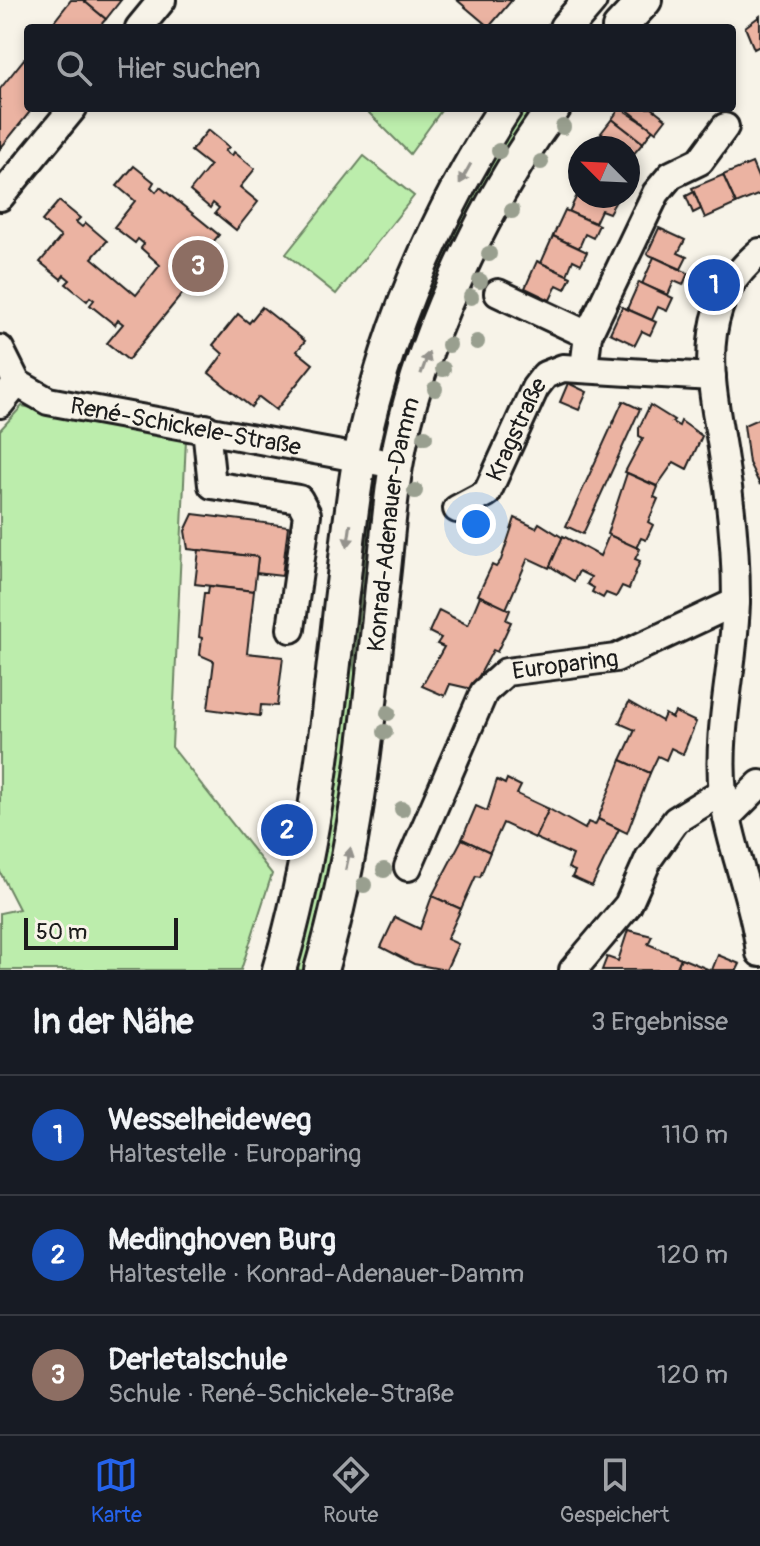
<!DOCTYPE html>
<html lang="de">
<head>
<meta charset="utf-8">
<style>
	body { margin:0; font-family:Pangolin,sans-serif; background:#242831; color:#f1f3f6 }
	.compass { position:absolute; left:568px; top:136px; width:72px; height:72px; border-radius:50%; background:#171b24; box-shadow:0 4px 12px #0003; rotate:294deg }
	.scale { position:absolute; left:24px; bottom:20px; width:154px; box-sizing:border-box; padding-left:8px; border:4px solid #1c1c1c; border-top:0; font-size:22px; line-height:28px; white-space:nowrap; color:#1c1c1c; -webkit-text-stroke:6px #f7f3e8; paint-order:stroke }
	.you { position:absolute; left:476px; top:524px; width:28px; height:28px; margin:-20px; border:6px solid #fff; border-radius:50%; background:#1a73e8; box-shadow:0 0 0 12px #1a73e833 }
	.badge { display:grid; place-items:center; width:52px; height:52px; border-radius:50%; background:#2563eb; color:#fff; font-size:26px; font-weight:700 }
	.pin { position:absolute; translate:-50% -50%; border:4px solid #fff; box-shadow:0 2px 8px #0006 }
	.list { margin:0; padding:0; list-style:none }
	h2 { display:flex; justify-content:space-between; align-items:center; height:104px; margin:0; padding:0 32px; font-size:34px }
	h2 small { font-size:26px; font-weight:400; color:#9ea1a6 }
	.list li { display:grid; grid-template-columns:52px 1fr auto; gap:24px; align-items:center; box-sizing:border-box; height:120px; padding:0 32px; border-top:2px solid #363941 }
	.list b { display:block; font-size:30px; white-space:nowrap }
	.list p { margin:0; font-size:26px; white-space:nowrap; color:#9ea1a6 }
	.list em { font-size:26px; font-style:normal; color:#9ea1a6 }
	.icon { flex:none; width:44px; height:44px; fill:none; stroke:currentColor; stroke-width:2; stroke-linecap:round; stroke-linejoin:round }
	.map { position:relative; flex:none; width:760px; height:970px; overflow:hidden }
	.search { position:absolute; background:#171b24; box-shadow:0 4px 12px #0003; left:24px; right:24px; top:24px; height:88px; display:flex; align-items:center; gap:20px; box-sizing:border-box; padding:0 28px; border-radius:8px; color:#9ea1a6; font-size:30px }
	.sheet { height:464px; background:#171b24 }
	nav { display:flex; justify-content:space-around; align-items:center; box-sizing:border-box; height:112px; border-top:2px solid #363941; background:#171b24; font-size:22px; color:#9ea1a6 }
	nav a { display:grid; justify-items:center; gap:4px }
	nav .on { color:#2563eb }
	.map>svg:first-child { display:block }
</style>
</head>
<body>
<div class="map">
<svg width="760" height="970" viewBox="0 0 760 970">
	<rect width="100%" height="100%" fill="#f7f3e8"/>
	<filter id="ink" filterUnits="userSpaceOnUse"><feTurbulence type="fractalNoise" baseFrequency=".0125" numOctaves="2"/><feDisplacementMap in="SourceGraphic" scale="16" xChannelSelector="R" yChannelSelector="G"/><feConvolveMatrix kernelMatrix="1 2 1 2 8 2 1 2 1" color-interpolation-filters="sRGB"/></filter>
	<g filter="url(#ink)">
		<g fill="#bcedac" stroke="#6c8464" stroke-width="2">
			<path d="M364,108h79l-33,46z"/>
			<path d="M520,108h19l-154,334 -9,6c18,-124 85,-233 144,-340z"/>
			<path d="M364,156l50,40 -78,98 -50,-40z"/>
			<path d="M22,406l164,33 -14,308 100,127 -31,96h-241v-57l19,-4 -19,-37v-442z"/>
			<path d="M371,482l1,15 -18,168 3,22 -14,132 -35,151h-17z"/>
		</g>
		<g fill="#ebb3a2" stroke="#1c1c1c" stroke-width="2">
			<path d="M71,0h12l23,19 -8,9h-49z"/>
			<path d="M83,0h38l-15,19z"/>
			<path d="M457,0h55l-23,27z"/>
			<path d="M760,16v30l-6,3 -9,-22z"/>
			<path d="M24,59l4,4v45h5l-33,41v-60z"/>
			<path d="M620,108l33,21 -10,14 -31,-24z"/>
			<path d="M625,108h27l14,11 -10,13z"/>
			<path d="M612,119l31,24 -11,13 -4,-8h-7l-20,-15z"/>
			<path d="M208,130l21,17 -4,4 7,5 2,-4 21,17 -15,18 18,15 -22,28 -21,-17 4,-5 -6,-5 -3,5 -20,-17 20,-25 -19,-15z"/>
			<path d="M752,163l8,19v12l-24,10 -13,-29z"/>
			<path d="M134,166l20,16 -3,5 5,5 4,-5 59,48 -16,19 7,6 -82,100 -21,-17 16,-19 -5,-4 -3,5 -25,-20 4,-5 -4,-3 -3,4 -21,-17 4,-4 -6,-5 -3,4 -21,-17 21,-25 -19,-16 17,-20 21,17 -4,4 6,5 4,-4 21,18 -15,17 44,37 24,-30 -19,-17 3,-4 -6,-5 -3,4 -21,-16 21,-26 -18,-15z"/>
			<path d="M723,175l13,29 -31,14 -13,-30z"/>
			<path d="M580,189v7h26l10,5 -7,12 -8,-3 -6,13 -26,-11z"/>
			<path d="M694,192l7,17 -8,4 -7,-17z"/>
			<path d="M565,210l34,15 -6,13 -8,-4 -6,14 -26,-12z"/>
			<path d="M659,228l26,12 -7,13 9,4 -6,12 -34,-15z"/>
			<path d="M553,236l34,16 -6,12 -8,-4 -6,15 -26,-12z"/>
			<path d="M654,257l34,16 -5,12 -9,-4 -6,14 -26,-11z"/>
			<path d="M537,261l34,16 -6,12 -8,-4 -7,15 -25,-12z"/>
			<path d="M639,282l34,16 -6,13 -9,-4 -6,13 -25,-11z"/>
			<path d="M262,307l43,34 -8,10 16,13 -37,46 -17,-13 -8,10 -42,-34 14,-19 -10,-9 25,-31 11,9z"/>
			<path d="M622,307l34,15 -6,13 -8,-4 -7,14 -25,-12z"/>
			<path d="M568,383l19,9 -8,18 -19,-8z"/>
			<path d="M623,401l17,8 -57,125 -17,-8z"/>
			<path d="M650,405l24,15 -2,2 7,4 2,-5 21,15 -15,33 -13,-7 -17,24 -32,-14 18,-34 -4,-2v-8z"/>
			<path d="M760,418v67l-11,-22 -5,-38z"/>
			<path d="M627,473l31,14 -4,10 4,2 -10,23 5,3 -7,15 -5,-2 -5,10 -29,-14z"/>
			<path d="M193,514l95,12 -6,50 -26,-3 2,-16 -70,-8 -3,-18z"/>
			<path d="M515,518l21,10 3,-5 24,15 -14,30 -21,-10 -22,51 -28,-14 14,-30 4,2 5,-7z"/>
			<path d="M609,535l31,14 -5,10 5,2 -11,28 -7,-3 -6,11 -10,-4 -3,5 -11,-6 2,-4 -7,-4 4,-7 -12,-6 -5,10 -24,-15 13,-30 37,20z"/>
			<path d="M199,550l59,7 -4,34 -59,-7z"/>
			<path d="M209,586l45,5 -7,62 36,4 -6,49 -16,-1 -1,11 -52,-7 6,-48 -14,-6 2,-17 -3,-1 5,-44h4z"/>
			<path d="M480,596l30,14 -4,10 5,2 -14,30 -4,-2 -21,39 -22,-5 -5,12 -23,-10 22,-39 -7,-3 4,-6 -12,-6 10,-22 29,15z"/>
			<path d="M629,702l33,19 3,-7 7,4 3,-6 21,10 -13,32 -12,-6 -5,12 -8,-4 -8,17 -29,-13 14,-30 -16,-7z"/>
			<path d="M621,760l29,13 -23,60 -29,-14z"/>
			<path d="M507,779l14,7 -4,8 32,15 -14,29 -32,-15 -13,29 -28,-13 14,-33 11,5 10,-31 8,4z"/>
			<path d="M549,809l36,20 3,-7 7,3 3,-6 21,10 -27,57 -20,-9 3,-6 -7,-3 5,-13 -38,-17z"/>
			<path d="M462,839l28,13 -10,25 -4,-1 -15,33 -29,-13z"/>
			<path d="M432,896l29,13 -14,30 11,5 -12,26 -32,-6 -33,-17 14,-30 25,12z"/>
			<path d="M628,930l24,6 -4,8 33,14 -5,12h-74l5,-13 11,4z"/>
			<path d="M718,955l22,9 -3,6h-25z"/>
			<path d="M681,958l29,12h-34z"/>
		</g>
		<g fill="none" stroke-linecap="round" stroke-linejoin="round">
			<defs>
				<g id="minor">
					<path d="M139,28l23,-28"/>
					<path d="M0,197l73,-89"/>
					<path d="M760,252c-27,23 -42,46 -47,81 -6,40 4,82 10,121 8,48 13,97 13,146 -1,65 -20,128 -13,194 7,54 31,105 37,159"/>
					<path d="M498,293l90,42"/>
					<path id="s1" d="M0,349l17,34 31,18 348,64"/>
					<path d="M584,368l4,-33 68,-142 15,-18 29,-14 25,-34"/>
					<path d="M0,404l17,-21"/>
					<path d="M206,428l6,57 87,14 8,15 -16,115"/>
					<path id="s2" d="M457,509l30,-16 48,-105 10,-13 18,-7 149,9"/>
					<path d="M727,817l33,-33"/>
					<path id="s3" d="M408,867l76,-175 22,-20 110,-14 120,-56"/>
					<path d="M573,970l55,-65 21,-47 27,-38 47,-29"/>
				</g>
				<g id="major">
					<path d="M566,28l24,-28"/>
					<path d="M619,28l26,-28"/>
					<path d="M279,970c36,-120 48,-245 62,-369 6,-48 10,-96 19,-144 25,-125 76,-242 145,-349"/>
					<path id="s4" d="M321,970c37,-125 48,-254 61,-383 5,-40 7,-81 14,-121 19,-116 88,-264 158,-358"/>
				</g>
			</defs>
			<use href="#minor" stroke="#1c1c1c" stroke-width="32"/>
			<use href="#major" stroke="#1c1c1c" stroke-width="38"/>
			<use href="#minor" stroke="#f7f3e8" stroke-width="26"/>
			<use href="#major" stroke="#f7f3e8" stroke-width="32"/>
		</g>
		<g fill="#999f8f">
			<circle cx="563" cy="127" r="8"/>
			<circle cx="499" cy="151" r="8"/>
			<circle cx="541" cy="162" r="8"/>
			<circle cx="512" cy="211" r="8"/>
			<circle cx="489" cy="254" r="8"/>
			<circle cx="480" cy="281" r="8"/>
			<circle cx="471" cy="297" r="8"/>
			<circle cx="477" cy="342" r="8"/>
			<circle cx="449" cy="345" r="8"/>
			<circle cx="443" cy="369" r="8"/>
			<circle cx="435" cy="389" r="8"/>
			<circle cx="425" cy="437" r="8"/>
			<circle cx="415" cy="491" r="8"/>
			<circle cx="388" cy="713" r="8"/>
			<circle cx="385" cy="732" r="8"/>
			<circle cx="402" cy="809" r="8"/>
			<circle cx="384" cy="870" r="8"/>
			<circle cx="364" cy="885" r="8"/>
		</g>
		<defs><path id="oneway-solid" d="M-6-.8H1V-3.2L6.5 0L1 3.2V.8H-6Z" transform="scale(2)"/></defs>
		<g fill="#94928c">
			<use href="#oneway-solid" transform="translate(465 174) rotate(119)"/>
			<use href="#oneway-solid" transform="translate(425 363) rotate(-70)"/>
			<use href="#oneway-solid" transform="translate(349 536) rotate(98)"/>
			<use href="#oneway-solid" transform="translate(348 859) rotate(-78)"/>
		</g>
	</g>
	<g text-anchor="middle" stroke-width="7" stroke-linejoin="round" paint-order="stroke">
		<g font-size="24" fill="#1c1c1c" stroke="#f7f3e8">
			<text dy="8" stroke="none"><textPath href="#s1" startOffset="214">René-Schickele-Straße</textPath></text>
			<text dy="8" stroke="none"><textPath href="#s2" startOffset="104">Kragstraße</textPath></text>
			<text dy="8" stroke="none"><textPath href="#s4" startOffset="452">Konrad-Adenauer-Damm</textPath></text>
			<text dy="8" stroke="none"><textPath href="#s3" startOffset="280">Europaring</textPath></text>
		</g>
	</g>
</svg>
<svg class="compass" viewBox="-18 -18 36 36"><path d="M0-13l5 13h-10z" fill="#e53935"/><path d="M0 13l5-13h-10z" fill="#9ea1a6"/></svg>
<div class="scale">50 m</div>
<div class="you"></div>
<div class="pin badge" style="left:714px;top:285px;background:#1a4fb4">1</div>
<div class="pin badge" style="left:287px;top:830px;background:#1a4fb4">2</div>
<div class="pin badge" style="left:198px;top:266px;background:#8d6e63">3</div>
<div class="search"><svg class="icon" aria-label="search" viewBox="0 0 24 24"><circle cx="10" cy="10" r="6"/><path d="M15 15l6 6"/></svg>Hier suchen</div>
</div>
<section class="sheet">
<h2>In der Nähe<small>3 Ergebnisse</small></h2>
<ul class="list">
<li><span class="badge" style="background:#1a4fb4">1</span><div><b>Wesselheideweg</b><p>Haltestelle · Europaring</p></div><em>110 m</em></li>
<li><span class="badge" style="background:#1a4fb4">2</span><div><b>Medinghoven Burg</b><p>Haltestelle · Konrad-Adenauer-Damm</p></div><em>120 m</em></li>
<li><span class="badge" style="background:#8d6e63">3</span><div><b>Derletalschule</b><p>Schule · René-Schickele-Straße</p></div><em>120 m</em></li>
</ul>
</section>
<nav>
<a class="on"><svg class="icon" aria-label="map" viewBox="0 0 24 24"><path d="M3 6l6-2 6 2 6-2v14l-6 2-6-2-6 2zM9 4v14M15 6v14"/></svg>Karte</a>
<a><svg class="icon" aria-label="directions" viewBox="0 0 24 24"><path d="M12 3l9 9-9 9-9-9zM9 14v-3h6M13 9l2 2-2 2"/></svg>Route</a>
<a><svg class="icon" aria-label="saved" viewBox="0 0 24 24"><path d="M7 4h10v16l-5-4-5 4z"/></svg>Gespeichert</a>
</nav>
</body>
</html>
